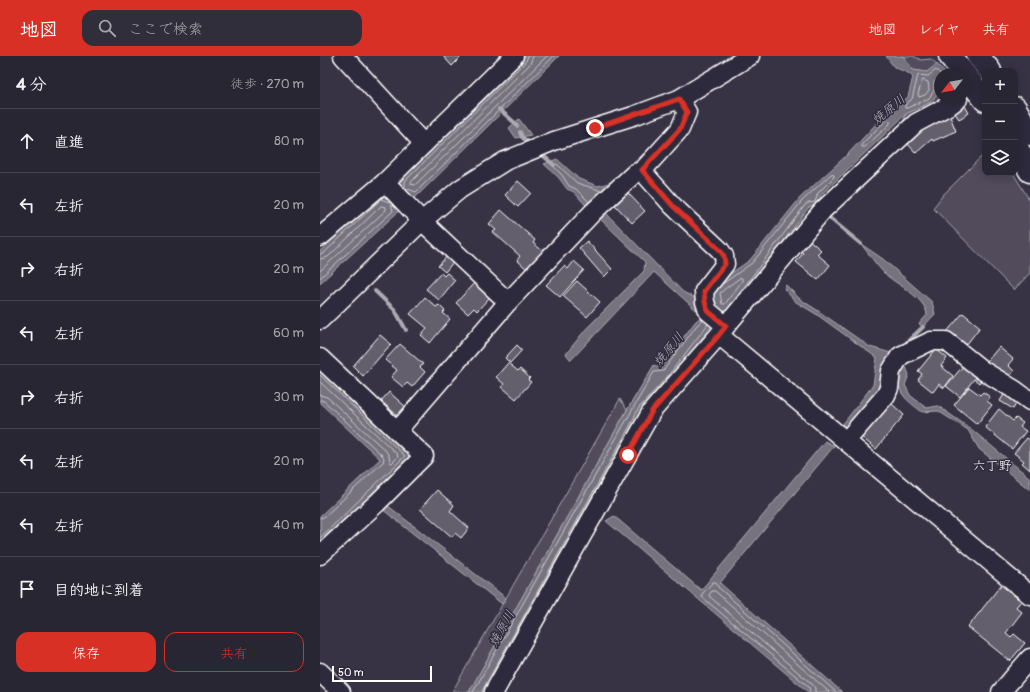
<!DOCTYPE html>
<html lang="ja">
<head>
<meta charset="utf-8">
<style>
	body { margin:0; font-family:Pangolin,"Klee One",sans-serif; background:#312e3c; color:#f1f3f6 }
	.controls { position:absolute; right:12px; top:12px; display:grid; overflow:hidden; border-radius:8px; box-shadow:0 2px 10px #0003 }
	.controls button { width:36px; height:36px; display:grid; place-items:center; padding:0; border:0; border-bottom:1px solid #45434f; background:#292634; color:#f1f3f6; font:20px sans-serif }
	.compass { position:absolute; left:614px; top:12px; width:36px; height:36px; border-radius:50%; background:#292634; box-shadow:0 2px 10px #0003; rotate:239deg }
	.scale { position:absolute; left:12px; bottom:10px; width:100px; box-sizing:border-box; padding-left:4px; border:2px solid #fff; border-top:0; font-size:11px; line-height:14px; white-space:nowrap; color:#fff; -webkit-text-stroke:3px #2f2a3d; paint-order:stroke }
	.stop { position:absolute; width:12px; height:12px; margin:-9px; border:3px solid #d93025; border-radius:50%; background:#fff }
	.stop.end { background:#d93025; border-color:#fff; box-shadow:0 1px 4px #0008 }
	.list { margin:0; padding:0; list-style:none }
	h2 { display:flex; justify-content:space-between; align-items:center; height:52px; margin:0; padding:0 16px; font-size:17px }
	h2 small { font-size:13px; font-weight:400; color:#a5a5ac }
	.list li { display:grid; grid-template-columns:26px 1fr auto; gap:12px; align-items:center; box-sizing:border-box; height:64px; padding:0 16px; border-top:1px solid #45434f }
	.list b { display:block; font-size:15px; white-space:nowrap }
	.list em { font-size:13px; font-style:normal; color:#a5a5ac }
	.actions { display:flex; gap:8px; padding:12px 16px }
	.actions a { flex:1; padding:9px 0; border:1px solid #d93025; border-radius:12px; text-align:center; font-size:14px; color:#d93025 }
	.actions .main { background:#d93025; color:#fff }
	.icon { flex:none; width:22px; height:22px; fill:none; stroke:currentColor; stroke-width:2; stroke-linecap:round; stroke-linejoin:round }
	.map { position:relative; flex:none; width:710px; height:636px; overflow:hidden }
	header { display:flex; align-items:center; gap:24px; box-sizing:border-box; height:56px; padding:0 20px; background:#d93025; color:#fff }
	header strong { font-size:19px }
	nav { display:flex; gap:22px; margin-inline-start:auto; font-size:14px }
	.search { width:280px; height:36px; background:#312e3c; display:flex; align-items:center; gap:10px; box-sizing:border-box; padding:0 14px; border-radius:12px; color:#a5a5ac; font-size:15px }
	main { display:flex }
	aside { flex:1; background:#292634 }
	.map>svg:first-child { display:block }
</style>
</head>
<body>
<header>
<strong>地図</strong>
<div class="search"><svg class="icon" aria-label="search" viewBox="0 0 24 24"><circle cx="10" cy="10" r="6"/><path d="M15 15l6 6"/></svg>ここで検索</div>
<nav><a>地図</a><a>レイヤ</a><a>共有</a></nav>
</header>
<main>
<aside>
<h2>4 分<small>徒歩 · 270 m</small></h2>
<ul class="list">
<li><svg class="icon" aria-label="ahead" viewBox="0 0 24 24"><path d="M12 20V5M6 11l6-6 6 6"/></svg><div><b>直進</b></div><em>80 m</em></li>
<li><svg class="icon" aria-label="left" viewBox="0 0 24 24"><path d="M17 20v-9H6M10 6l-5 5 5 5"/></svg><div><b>左折</b></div><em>20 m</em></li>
<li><svg class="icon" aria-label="right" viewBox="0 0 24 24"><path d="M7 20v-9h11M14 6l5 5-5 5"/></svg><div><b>右折</b></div><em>20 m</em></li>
<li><svg class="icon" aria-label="left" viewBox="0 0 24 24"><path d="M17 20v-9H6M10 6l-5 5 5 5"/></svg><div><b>左折</b></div><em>60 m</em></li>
<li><svg class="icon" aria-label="right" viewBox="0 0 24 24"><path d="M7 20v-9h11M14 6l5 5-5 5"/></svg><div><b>右折</b></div><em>30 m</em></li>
<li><svg class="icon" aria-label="left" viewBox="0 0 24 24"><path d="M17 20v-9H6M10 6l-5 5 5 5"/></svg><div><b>左折</b></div><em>20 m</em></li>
<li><svg class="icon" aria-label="left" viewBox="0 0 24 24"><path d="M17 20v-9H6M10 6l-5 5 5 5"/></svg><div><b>左折</b></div><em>40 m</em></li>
<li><svg class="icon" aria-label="arrive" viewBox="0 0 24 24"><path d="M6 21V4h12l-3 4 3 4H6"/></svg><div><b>目的地に到着</b></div></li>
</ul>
<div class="actions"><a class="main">保存</a><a>共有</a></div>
</aside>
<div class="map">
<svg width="710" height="636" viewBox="0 0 710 636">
	<rect width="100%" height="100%" fill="#373345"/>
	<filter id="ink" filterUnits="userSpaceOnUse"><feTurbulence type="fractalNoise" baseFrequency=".025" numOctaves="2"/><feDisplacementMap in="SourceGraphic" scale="8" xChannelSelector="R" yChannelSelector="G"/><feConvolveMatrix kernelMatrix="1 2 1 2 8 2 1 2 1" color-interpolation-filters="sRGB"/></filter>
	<g filter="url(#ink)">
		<g fill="#514c5c" stroke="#a8a6ae">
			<path d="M581,0h12l8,4 10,-1 6,5 -10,8 -14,-2 -9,-13z"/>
			<path d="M620,26v16h8l-8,6 -37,18 3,-8 25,-12 6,-18z"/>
			<path d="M665,97v20h28l14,23 3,8v69l-16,17 -81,-82 10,-13z"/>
			<path d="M300,343l7,11 -158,282h-17z"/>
		</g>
		<g fill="#76737f" stroke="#adabb2">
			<path d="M205,0h34l-144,142 -8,-6 -12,12 4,7 -79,72v-32l62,-59 6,6 13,-12 -3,-4z"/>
			<path d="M566,0h15l3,1 9,13 14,2 10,-8 9,10h-6v8l-3,2 1,9 -7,9 -25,12 -85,81 -2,12h-10l-80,107 -16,10 -43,55 -29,32 -7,17 -148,264h-17l158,-282 27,-45 6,3 35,-46 9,-8 7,-24 9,-9 30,-21 50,-62 47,-43 29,-31 32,-27 5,-20 -5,-4 -14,-6z"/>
			<path d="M199,63l12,16 -15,3 -7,-10z"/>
			<path d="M333,89l-28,32 -36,32 -15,-17 -7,-3 -8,-11 -15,-14 13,-5 22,20 19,7 11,-3 8,-5z"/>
			<path d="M283,154l80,82 14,7 5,9 -6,2 -42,-38 -83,88 -5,-6 20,-25 58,-58 1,-9 -49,-47z"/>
			<path d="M541,188l22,15 49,43 3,12 -12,13 -4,-3 8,-9c-1,-17 -30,-30 -42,-41 -9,-9 -16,-20 -24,-30z"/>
			<path d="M466,229l14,14 17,11 53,37 21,6 -4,6 -9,31 -34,43 -5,-4 34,-44 4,-27 -61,-44 -20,-12 -12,-13z"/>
			<path d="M583,311h3l3,8 -4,10 5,10 16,13 12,-2 33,23 59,49v12l-51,-41 -11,-19 -30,-19 -16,1c-11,-9 -25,-17 -23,-33 0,-5 1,-8 4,-12z"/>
			<path d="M0,313l92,87 -92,87v-27l60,-57 -60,-56z"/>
			<path d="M505,385l9,5 -114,137 122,109h-34l-202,-171 8,-5 87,74z"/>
			<path d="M67,449l119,93 -4,6 -120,-95z"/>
		</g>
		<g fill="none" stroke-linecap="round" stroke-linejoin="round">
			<g stroke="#c8c7cc" stroke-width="1">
				<path d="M208,0l-2,5 -121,120v7l11,4 138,-136"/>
				<path d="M213,0l-3,8 -119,118v2l4,1 132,-129"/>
				<path d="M620,23l-6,3v9l-6,8 -21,9h-2v-3l7,-6 6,-24 10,1 8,-6 5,4"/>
				<path d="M603,24l5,2 1,8 -4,5 -6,2 -1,-3 4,-12z"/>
				<path d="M567,64l3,1v3l-25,23h-3v-3l17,-17z"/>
				<path d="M269,146l-13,-13 -7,-3 -7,-11 -8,-8v-2l3,-1 20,19 22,7 1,2"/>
				<path d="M0,198l4,-1 57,-54 10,4 2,8 -73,67"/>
				<path d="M0,203l8,-2 53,-51 5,1v3l-66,61"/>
				<path d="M420,222h2v3l-17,23h-3l-2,-11 6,-5z"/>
				<path d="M401,229l31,-22 50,-62 29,-27 3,1v2l-16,16 -3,9 -7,1 -3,2 -75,101"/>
				<path d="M0,319l85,81 -85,82"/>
				<path d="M0,326l77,72 1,3 -6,6 -2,-1 -1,-6 -3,-5 -59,-54 -7,-2"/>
				<path d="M0,344l4,1 58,54 2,3 -1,4 -59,55 -4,1"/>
				<path d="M153,636l158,-280 23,-40 9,-1 34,-46 6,-5"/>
				<path d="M162,636l1,-3 147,-263 8,-17 29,-32 41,-53"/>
				<path d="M490,636l-1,-5 -107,-90v-3l11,-12h3l2,5 118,105"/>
				<path d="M495,636v-4l-3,-4 -102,-87 -1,-2 3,-4h3l114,101"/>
			</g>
			<g stroke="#adabb2" stroke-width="4">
				<path d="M179,53l16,14 2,3"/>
				<path d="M200,76l2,5 9,8"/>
				<path d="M219,96l15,13"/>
				<path d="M506,159l35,29"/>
				<path d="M55,235l20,19 11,20"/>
				<path d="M587,286l16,-15"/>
			</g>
		</g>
		<g fill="#635f6d" stroke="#fff">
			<path d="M123,0h19l-10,10z"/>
			<path d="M645,50l4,7 -10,6 -5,-7z"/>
			<path d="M629,58l7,17 -23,10 -1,-2 -16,14 -10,-11 20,-17z"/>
			<path d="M198,125l13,12 -13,14 -13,-12z"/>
			<path d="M308,137l17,18 -13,12 -17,-18z"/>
			<path d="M181,154l34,30 -2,3 12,10 -16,18 -12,-11 3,-4 -27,-24 3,-2 -7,-6z"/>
			<path d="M488,183l13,11 -4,4 13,11 -12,15 -22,-18 7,-9 -3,-3z"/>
			<path d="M267,185l25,28 -8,8 -25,-29z"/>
			<path d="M127,200l7,5 -9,11 -7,-6z"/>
			<path d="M254,205l10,9 -24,27 -14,-12 18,-19 4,3z"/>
			<path d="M121,217l3,3 3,-3 8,7 -16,20 -13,-11z"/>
			<path d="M257,225l23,21 -13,15 -24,-21z"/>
			<path d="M154,227l16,14 -13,14 -3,-3 -6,6 -12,-11z"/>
			<path d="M105,241l11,10 3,-2 6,6 -2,2 7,6 -20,24 -9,-8 6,-7 -17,-14z"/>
			<path d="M643,257l17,14 -17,22 -18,-15z"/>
			<path d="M60,279l11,9 -28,32 -10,-10z"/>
			<path d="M80,288l23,20 -3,3 5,5 -13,15 -5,-4 -4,4 -12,-10 6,-7 -12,-10z"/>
			<path d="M197,289l5,5 -12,13 -5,-5z"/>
			<path d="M679,291l14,12 -5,6 6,6 -5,6 -25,-12z"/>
			<path d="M616,293l11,9 -6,8 12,10 -9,12 -5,-4 -6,8 -15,-12 4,-6 -4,-3z"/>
			<path d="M188,307l10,8 2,-2 10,9 -2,2 3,2 -15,17 -14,-12 2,-3 -8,-7z"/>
			<path d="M644,309l20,12 -5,6 -5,-4 -14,18 -14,-11z"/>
			<path d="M649,331l11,8 3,-3 7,5 -3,4 5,4 -15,19 -23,-19z"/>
			<path d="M686,335l13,8 -6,10 -13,-8z"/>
			<path d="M69,336l18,16 -8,9 -18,-16z"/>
			<path d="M565,348l4,3 3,-3 12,11 -28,34 -16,-13z"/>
			<path d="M679,353l14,12 3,-3 7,5 -3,4 6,4 -14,18 -27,-22z"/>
			<path d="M707,382l3,2v30l-8,-7 2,-2 -10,-8z"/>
			<path d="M117,434l17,15 -4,6 19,17 -8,10 -6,-5 -3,4 -32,-28z"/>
			<path d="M681,529l20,16 -5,6 6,5 -16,21 5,4 3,-3 11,9 -15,18 -42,-34z"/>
		</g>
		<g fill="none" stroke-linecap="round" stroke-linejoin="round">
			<path stroke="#4b4758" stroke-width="18" stroke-dasharray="18 9" stroke-linecap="butt" d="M644,36l31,-36"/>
			<defs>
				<g id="minor">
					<path d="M23,0l81,88"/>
					<path d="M322,115l38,-42 7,-17 -8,-13"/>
					<path d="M65,126l37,39 86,81"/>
					<path d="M0,181l65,-55 129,-126"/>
					<path d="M0,264l102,-99 38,-32 45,-28 49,-20 79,-25 46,-17 71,-43"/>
					<path d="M406,270l97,-116 93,-87 34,-18 8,-6"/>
					<path d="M0,302l104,98 -47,47 -57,52"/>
					<path d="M78,374l110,-128 85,-90 42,-39 7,-2 31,35 47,44 4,6 1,8 -21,27 1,11 3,9 18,15 -7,9 311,260"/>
					<path d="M526,385l40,-46 3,-7 2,-17 9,-15 31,-15h15l36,29 33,20 15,11"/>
					<path d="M0,616l21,20"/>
					<path d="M174,636l158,-281 67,-76"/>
					<path d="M681,636l29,-34"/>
				</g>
				<g id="highway">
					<path d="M630,0l35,44"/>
					<path d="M658,0l12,15"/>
					<path d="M695,52l15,26"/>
					<path d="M695,88l15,27"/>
				</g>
			</defs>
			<use href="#minor" stroke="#fff" stroke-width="21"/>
			<use href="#highway" stroke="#fff" stroke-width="25"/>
			<use href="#minor" stroke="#2f2a3d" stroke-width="18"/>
			<use href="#highway" stroke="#2f2a3d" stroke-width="22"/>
		</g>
	</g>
	<g fill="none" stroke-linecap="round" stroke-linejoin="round" filter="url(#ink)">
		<path stroke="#d93025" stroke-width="5" d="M275,72l84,-29 8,13 -7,17 -38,41 31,36 47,44 4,6 1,8 -21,27 1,11 3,9 18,15 -7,9 -67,76 -24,44"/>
	</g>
	<g text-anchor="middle" stroke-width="3" stroke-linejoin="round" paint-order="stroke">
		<g font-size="13" font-style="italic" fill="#b4b2b9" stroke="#2f2a3d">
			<text transform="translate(568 53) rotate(-40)" y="5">焼原川</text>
			<text transform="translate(348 293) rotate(-50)" y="5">焼原川</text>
			<text transform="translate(181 572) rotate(-61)" y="5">焼原川</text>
		</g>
		<g font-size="13" fill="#fff" stroke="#2f2a3d">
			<text x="672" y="414">六丁野</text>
		</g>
	</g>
</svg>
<div class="controls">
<button>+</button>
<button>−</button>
<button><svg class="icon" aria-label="layers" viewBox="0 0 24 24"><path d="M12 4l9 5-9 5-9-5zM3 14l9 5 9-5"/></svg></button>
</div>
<svg class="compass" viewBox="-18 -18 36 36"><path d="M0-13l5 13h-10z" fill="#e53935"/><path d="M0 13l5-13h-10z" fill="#a5a5ac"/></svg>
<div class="scale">50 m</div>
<div class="stop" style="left:308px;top:399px"></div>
<div class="stop end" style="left:275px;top:72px"></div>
</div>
</main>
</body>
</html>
